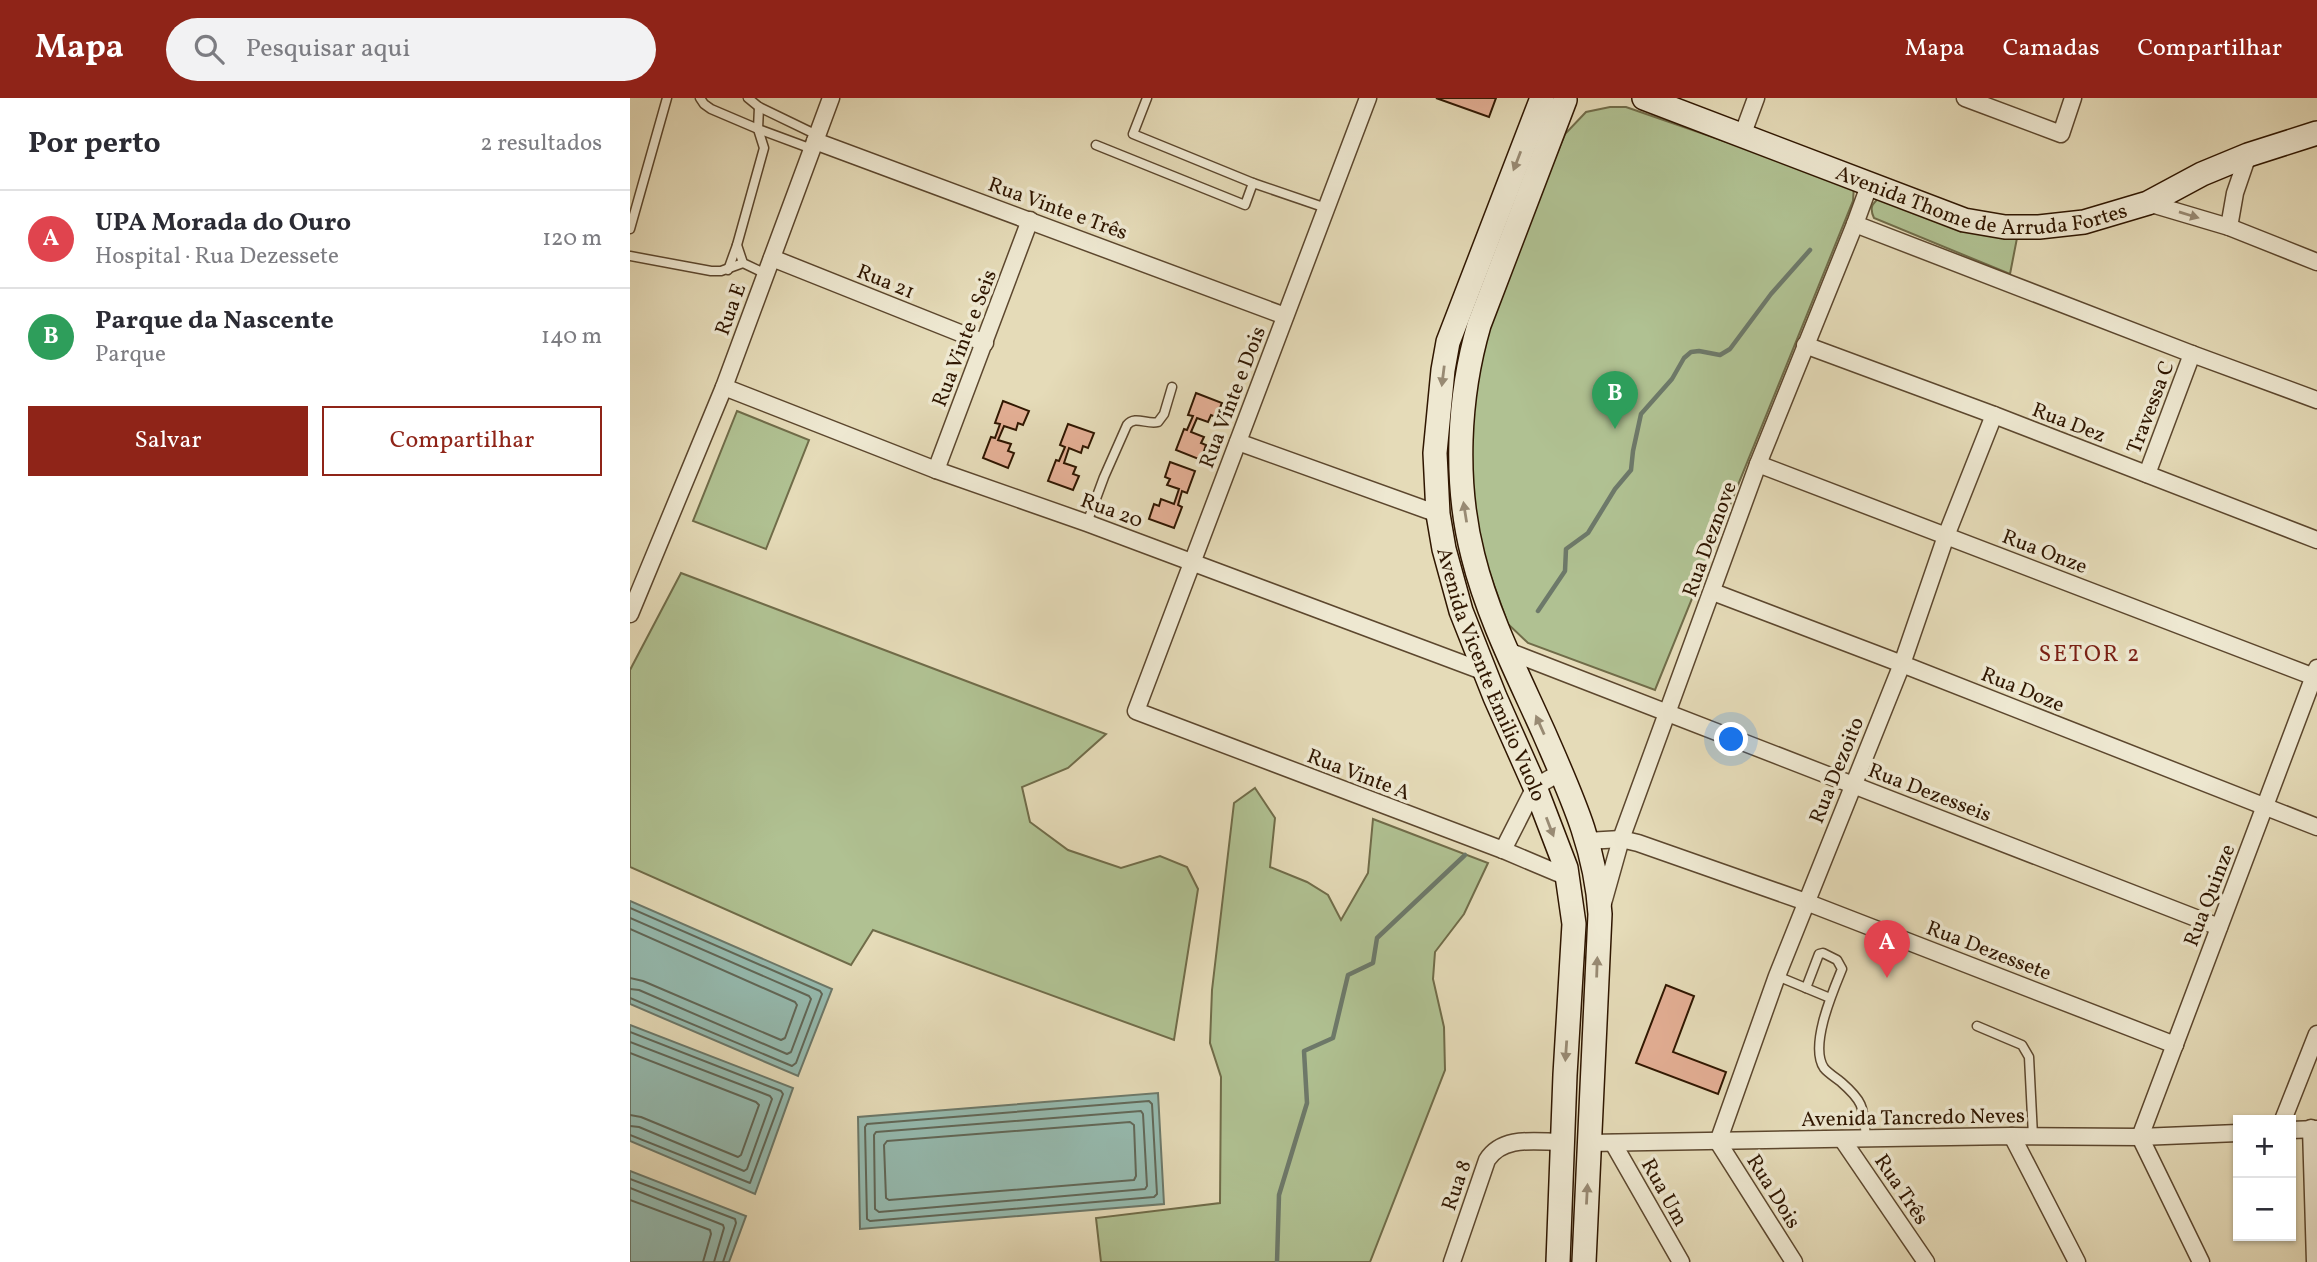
<!DOCTYPE html>
<html lang="pt">
<head>
<meta charset="utf-8">
<style>
	body { margin:0; font-family:Vollkorn,serif; background:#f2f2f3; color:#2b2b33 }
	.controls { position:absolute; right:21px; bottom:21px; display:grid; overflow:hidden; border-radius:0px; box-shadow:0 2px 5px #0004 }
	.controls button { width:63px; height:63px; display:grid; place-items:center; padding:0; border:0; border-bottom:2px solid #e1e1e2; background:#fff; color:#2b2b33; font:35px sans-serif }
	.you { position:absolute; left:1102px; top:642px; width:24px; height:24px; margin:-18px; border:5px solid #fff; border-radius:50%; background:#1a73e8; box-shadow:0 0 0 10px #1a73e833 }
	.badge { display:grid; place-items:center; width:46px; height:46px; border-radius:50%; background:#8f2418; color:#fff; font-size:23px; font-weight:700 }
	.pin { position:absolute; translate:-50% -58px; filter:drop-shadow(0 2px 4px #0008) }
	.pin::after { content:''; position:absolute; top:37px; width:24px; height:21px; background:inherit; clip-path:polygon(0 0,100% 0,50% 100%) }
	.list { margin:0; padding:0; list-style:none }
	h2 { display:flex; justify-content:space-between; align-items:center; height:91px; margin:0; padding:0 28px; font-size:30px }
	h2 small { font-size:23px; font-weight:400; color:#7c7c81 }
	.list li { display:grid; grid-template-columns:46px 1fr auto; gap:21px; align-items:center; box-sizing:border-box; height:98px; padding:0 28px; border-top:2px solid #e1e1e2 }
	.list b { display:block; font-size:26px; white-space:nowrap }
	.list p { margin:0; font-size:23px; white-space:nowrap; color:#7c7c81 }
	.list em { font-size:23px; font-style:normal; color:#7c7c81 }
	.actions { display:flex; gap:14px; padding:21px 28px }
	.actions a { flex:1; padding:16px 0; border:2px solid #8f2418; border-radius:0px; text-align:center; font-size:24px; color:#8f2418 }
	.actions .main { background:#8f2418; color:#fff }
	.icon { flex:none; width:38px; height:38px; fill:none; stroke:currentColor; stroke-width:2; stroke-linecap:round; stroke-linejoin:round }
	.map { position:relative; flex:none; width:1687px; height:1164px; overflow:hidden }
	header { display:flex; align-items:center; gap:42px; box-sizing:border-box; height:98px; padding:0 35px; background:#8f2418; color:#fff }
	header strong { font-size:33px }
	nav { display:flex; gap:38px; margin-inline-start:auto; font-size:24px }
	.search { width:490px; height:63px; background:#f2f2f3; display:flex; align-items:center; gap:18px; box-sizing:border-box; padding:0 24px; border-radius:38px; color:#7c7c81; font-size:26px }
	main { display:flex }
	aside { flex:1; background:#fff }
	.map>svg:first-child { display:block }
</style>
</head>
<body>
<header>
<strong>Mapa</strong>
<div class="search"><svg class="icon" aria-label="search" viewBox="0 0 24 24"><circle cx="10" cy="10" r="6"/><path d="M15 15l6 6"/></svg>Pesquisar aqui</div>
<nav><a>Mapa</a><a>Camadas</a><a>Compartilhar</a></nav>
</header>
<main>
<aside>
<h2>Por perto<small>2 resultados</small></h2>
<ul class="list">
<li><span class="badge" style="background:#e0444e">A</span><div><b>UPA Morada do Ouro</b><p>Hospital · Rua Dezessete</p></div><em>120 m</em></li>
<li><span class="badge" style="background:#2e9e5b">B</span><div><b>Parque da Nascente</b><p>Parque</p></div><em>140 m</em></li>
</ul>
<div class="actions"><a class="main">Salvar</a><a>Compartilhar</a></div>
</aside>
<div class="map">
<svg width="1687" height="1164" viewBox="0 0 1687 1164">
	<rect width="100%" height="100%" fill="#e5dbb8"/>
	<filter id="stains"><feTurbulence type="fractalNoise" baseFrequency=".00286" numOctaves="4"/><feColorMatrix values="0 0 0 0 .2 0 0 0 0 .09 0 0 0 0 .02 0 0 0 .5 -.17"/></filter>
	<radialGradient id="worn" r=".72"><stop offset=".6" stop-color="#630" stop-opacity="0"/><stop offset="1" stop-color="#630" stop-opacity=".3"/></radialGradient>
	<g fill="#b0c192" stroke="#706c49" stroke-width="2">
		<path d="M980,9h16l228,79 -1,15 -198,489 -127,-47 -20,-19 -32,-89 -8,-67 3,-77 18,-75 76,-182 21,-22z"/>
		<path d="M1251,98l137,37 -8,41 -136,-56c-5,-11 -2,-14 7,-22z"/>
		<path d="M107,313l72,29 -43,109 -73,-28z"/>
		<path d="M51,475l425,161 -38,34 -46,19 8,35 38,28 53,18 39,-12 27,11 11,22 -24,151 -301,-110 -22,35 -221,-98v-197z"/>
		<path d="M625,690l20,30 -5,49 37,15 21,13 13,25 27,-47 5,-54 115,44 -24,51 -29,38 -2,27 11,48 1,43 -75,192h-269l-5,-44 124,-15 1,-126 -11,-34 2,-53 22,-187z"/>
	</g>
	<g fill="#96bbb0" stroke="#6d796a" stroke-width="2">
		<path d="M0,803l202,88 -34,87 -168,-72z"/>
		<path d="M0,927l163,63 -38,106 -125,-53z"/>
		<path d="M528,995l6,111 -304,25 -2,-112z"/>
		<path d="M0,1073l116,45 -17,46h-99z"/>
	</g>
	<g fill="none" stroke-linecap="round" stroke-linejoin="round">
		<g stroke="#626858" stroke-width="2">
			<path d="M0,810l190,83 2,3 -26,69 -4,3 -162,-68"/>
			<path d="M0,820l179,78 2,3 -20,53 -4,2 -148,-64 -9,-1"/>
			<path d="M0,831l165,73 2,3 -12,33 -4,2 -138,-59 -13,-3"/>
			<path d="M0,934l151,59 2,3 -33,89 -120,-48"/>
			<path d="M0,944l140,54 2,3 -25,70 -3,2 -105,-44 -9,-1"/>
			<path d="M0,955l126,49 3,3 -18,50 -3,2 -97,-40 -11,-2"/>
			<path d="M519,1003l3,3 5,90 -3,3 -284,24 -3,-2 -2,-92 2,-3z"/>
			<path d="M511,1013l2,3 4,72 -2,3 -266,23 -4,-3 -1,-74 2,-3z"/>
			<path d="M500,1024l4,3 2,51 -2,4 -245,20 -3,-2 -2,-53 3,-4z"/>
			<path d="M0,1081l105,40 1,4 -13,39"/>
			<path d="M0,1090l93,37 1,3 -10,34"/>
			<path d="M0,1102l80,30 1,4 -8,28"/>
		</g>
		<g stroke="#6d796a" stroke-width="4.5">
			<path d="M908,513l27,-40 1,-22 22,-16 27,-44 16,-19 2,-19 8,-37 31,-35 12,-21 7,-6 8,-1 21,4 10,-6 41,-55 39,-44"/>
			<path d="M647,1164l2,-67 28,-92 -3,-52 29,-13 15,-63 25,-12 4,-25 88,-83"/>
		</g>
	</g>
	<g fill="#e4af95" stroke="#2f1600" stroke-width="2">
		<path d="M806,0h60l-7,19z"/>
		<path d="M566,295l26,10 -6,14 -5,-2 -3,7 -11,-4 -6,14 13,5 -3,6 5,2 -5,15 -25,-10 8,-21 3,1 6,-14 -5,-1z"/>
		<path d="M373,303l26,10 -6,14 -5,-2 -2,7 -12,-4 -6,14 13,4 -3,7 6,2 -6,15 -25,-10 8,-21 4,1 5,-14 -5,-1z"/>
		<path d="M438,326l26,9 -6,15 -5,-2 -2,7 -12,-5 -5,15 12,4 -3,7 6,2 -6,14 -25,-9 8,-21 3,1 6,-14 -5,-2z"/>
		<path d="M540,364l25,9 -8,22 -5,-2 -4,14 4,2 -8,21 -25,-9 5,-15 5,2 2,-7 13,5 5,-15 -12,-4 3,-6 -5,-2z"/>
		<path d="M1036,887l28,11 -21,56 53,20 -8,22 -82,-31z"/>
	</g>
	<g fill="none" stroke-linecap="round" stroke-linejoin="round">
		<defs>
			<g id="lane">
				<path d="M70,0l4,6 7,5 47,20 54,20"/>
				<path d="M118,0l11,9 58,28"/>
				<path d="M517,0l-14,36 120,49"/>
				<path d="M129,9l-1,22 6,19 -27,97 6,18 23,11"/>
				<path d="M466,47l149,60 8,-22 73,25"/>
				<path d="M0,131l37,-131"/>
				<path d="M0,158l81,15h10l22,-8"/>
				<path d="M98,172l9,-25"/>
				<path d="M457,425l17,-46 23,-52c8,-10 20,0 31,-3l6,-8 8,-27"/>
				<path d="M1147,878l53,22"/>
				<path d="M1176,890l13,-34 4,-1 14,7 5,9c-9,22 -33,77 -18,99 4,5 12,10 17,14 24,21 22,26 25,56"/>
				<path d="M1347,928l45,19 7,12 4,79"/>
			</g>
			<g id="street">
				<path d="M738,0l-232,613 367,139 64,27"/>
				<path d="M1335,0l96,36 12,-36"/>
				<path d="M1112,38l14,-38"/>
				<path d="M185,43l470,175"/>
				<path d="M1518,105l81,24 88,35"/>
				<path d="M1225,126l337,130 125,46"/>
				<path d="M1599,129l6,-34 13,-38"/>
				<path d="M142,160l213,85"/>
				<path d="M1175,247l189,70 323,125"/>
				<path d="M94,289l212,83 151,53 398,149"/>
				<path d="M608,344l200,72"/>
				<path d="M1128,366l559,214"/>
				<path d="M306,372l94,-250"/>
				<path d="M1517,376l45,-120"/>
				<path d="M1083,494l189,72 415,163"/>
				<path d="M0,516l94,-227 107,-289"/>
				<path d="M878,553l711,276"/>
				<path d="M957,743l34,-2 17,4 168,59 369,143"/>
				<path d="M873,752l32,-63 26,-15"/>
				<path d="M973,805l18,-64 137,-375 97,-240 15,-41"/>
				<path d="M1653,1022l34,-86"/>
				<path d="M1681,1030l4,134"/>
				<path d="M1661,1032l26,-1"/>
				<path d="M1382,1038l65,126"/>
				<path d="M1212,1041l84,123"/>
				<path d="M959,1045l423,-7 128,1 98,-4"/>
				<path d="M983,1045l68,119"/>
				<path d="M822,1164l35,-102c16,-25 49,-18 75,-18"/>
				<path d="M1164,1164l-76,-120 59,-166 125,-312 44,-128 48,-121"/>
				<path d="M1571,1164l-61,-125 177,-469"/>
			</g>
			<g id="secondary">
				<path id="s1" d="M912,0l-94,244 -5,28 -8,83 3,61 6,35 17,62 34,86 40,90 31,81 8,56 -9,151 -7,187"/>
				<path id="s2" d="M1014,0l320,122 41,7h34l45,-5 64,-19 54,-29 46,-19 69,-22"/>
				<path d="M935,2l-86,225c-21,72 -25,157 -6,231 15,61 45,119 71,177 26,60 52,114 56,181l-16,348"/>
			</g>
		</defs>
		<use href="#lane" stroke="#5c472e" stroke-width="11"/>
		<use href="#street" stroke="#5c472e" stroke-width="19"/>
		<use href="#secondary" stroke="#2f1600" stroke-width="26"/>
		<use href="#lane" stroke="#eee8d1" stroke-width="8"/>
		<use href="#street" stroke="#eee8d1" stroke-width="16"/>
		<use href="#secondary" stroke="#eee8d1" stroke-width="23"/>
	</g>
	<defs><path id="oneway-solid" d="M-6-.8H1V-3.2L6.5 0L1 3.2V.8H-6Z" transform="scale(1.75)"/></defs>
	<g fill="#988a73">
		<use href="#oneway-solid" transform="translate(887 63) rotate(111)"/>
		<use href="#oneway-solid" transform="translate(1559 117) rotate(17)"/>
		<use href="#oneway-solid" transform="translate(813 278) rotate(97)"/>
		<use href="#oneway-solid" transform="translate(835 414) rotate(-99)"/>
		<use href="#oneway-solid" transform="translate(910 627) rotate(-114)"/>
		<use href="#oneway-solid" transform="translate(920 729) rotate(69)"/>
		<use href="#oneway-solid" transform="translate(967 869) rotate(-88)"/>
		<use href="#oneway-solid" transform="translate(936 953) rotate(94)"/>
		<use href="#oneway-solid" transform="translate(957 1096) rotate(-87)"/>
	</g>
	<g text-anchor="middle" stroke-width="7" stroke-linejoin="round" paint-order="stroke">
		<g font-size="21" fill="#2f1600" stroke="#eee8d1">
			<text dy="7" stroke="none"><textPath href="#s2" startOffset="357">Avenida Thome de Arruda Fortes</textPath></text>
			<text transform="translate(428 110) rotate(20)" y="7">Rua Vinte e Três</text>
			<text transform="translate(256 183) rotate(22)" y="7">Rua 21</text>
			<text transform="translate(100 211) rotate(-70)" y="7">Rua E</text>
			<text transform="translate(334 240) rotate(-69)" y="7">Rua Vinte e Seis</text>
			<text transform="translate(602 299) rotate(-69)" y="7">Rua Vinte e Dois</text>
			<text transform="translate(1520 309) rotate(-69)" y="7">Travessa C</text>
			<text transform="translate(1439 324) rotate(21)" y="7">Rua Dez</text>
			<text transform="translate(482 412) rotate(20)" y="7">Rua 20</text>
			<text transform="translate(1079 441) rotate(-70)" y="7">Rua Deznove</text>
			<text transform="translate(1415 453) rotate(21)" y="7">Rua Onze</text>
			<text dy="7" stroke="none"><textPath href="#s1" startOffset="604">Avenida Vicente Emilio Vuolo</textPath></text>
			<text transform="translate(1393 591) rotate(22)" y="7">Rua Doze</text>
			<text transform="translate(1206 672) rotate(-68)" y="7">Rua Dezoito</text>
			<text transform="translate(729 676) rotate(21)" y="7">Rua Vinte A</text>
			<text transform="translate(1300 694) rotate(21)" y="7">Rua Dezesseis</text>
			<text transform="translate(1579 797) rotate(-69)" y="7">Rua Quinze</text>
			<text transform="translate(1359 852) rotate(21)" y="7">Rua Dezessete</text>
			<text transform="translate(1283 1019) rotate(-1)" y="7">Avenida Tancredo Neves</text>
			<text transform="translate(826 1087) rotate(-71)" y="7">Rua 8</text>
			<text transform="translate(1272 1091) rotate(56)" y="7">Rua Três</text>
			<text transform="translate(1144 1093) rotate(58)" y="7">Rua Dois</text>
			<text transform="translate(1035 1094) rotate(61)" y="7">Rua Um</text>
		</g>
		<g font-size="23" letter-spacing="2" fill="#7a1f14" stroke="#eee8d1">
			<text x="1460" y="563">SETOR 2</text>
		</g>
	</g>
	<rect width="100%" height="100%" filter="url(#stains)"/>
	<rect width="100%" height="100%" fill="url(#worn)"/>
</svg>
<div class="controls">
<button>+</button>
<button>−</button>
</div>
<div class="you"></div>
<div class="pin badge" style="left:1257px;top:880px;background:#e0444e">A</div>
<div class="pin badge" style="left:985px;top:331px;background:#2e9e5b">B</div>
</div>
</main>
</body>
</html>
